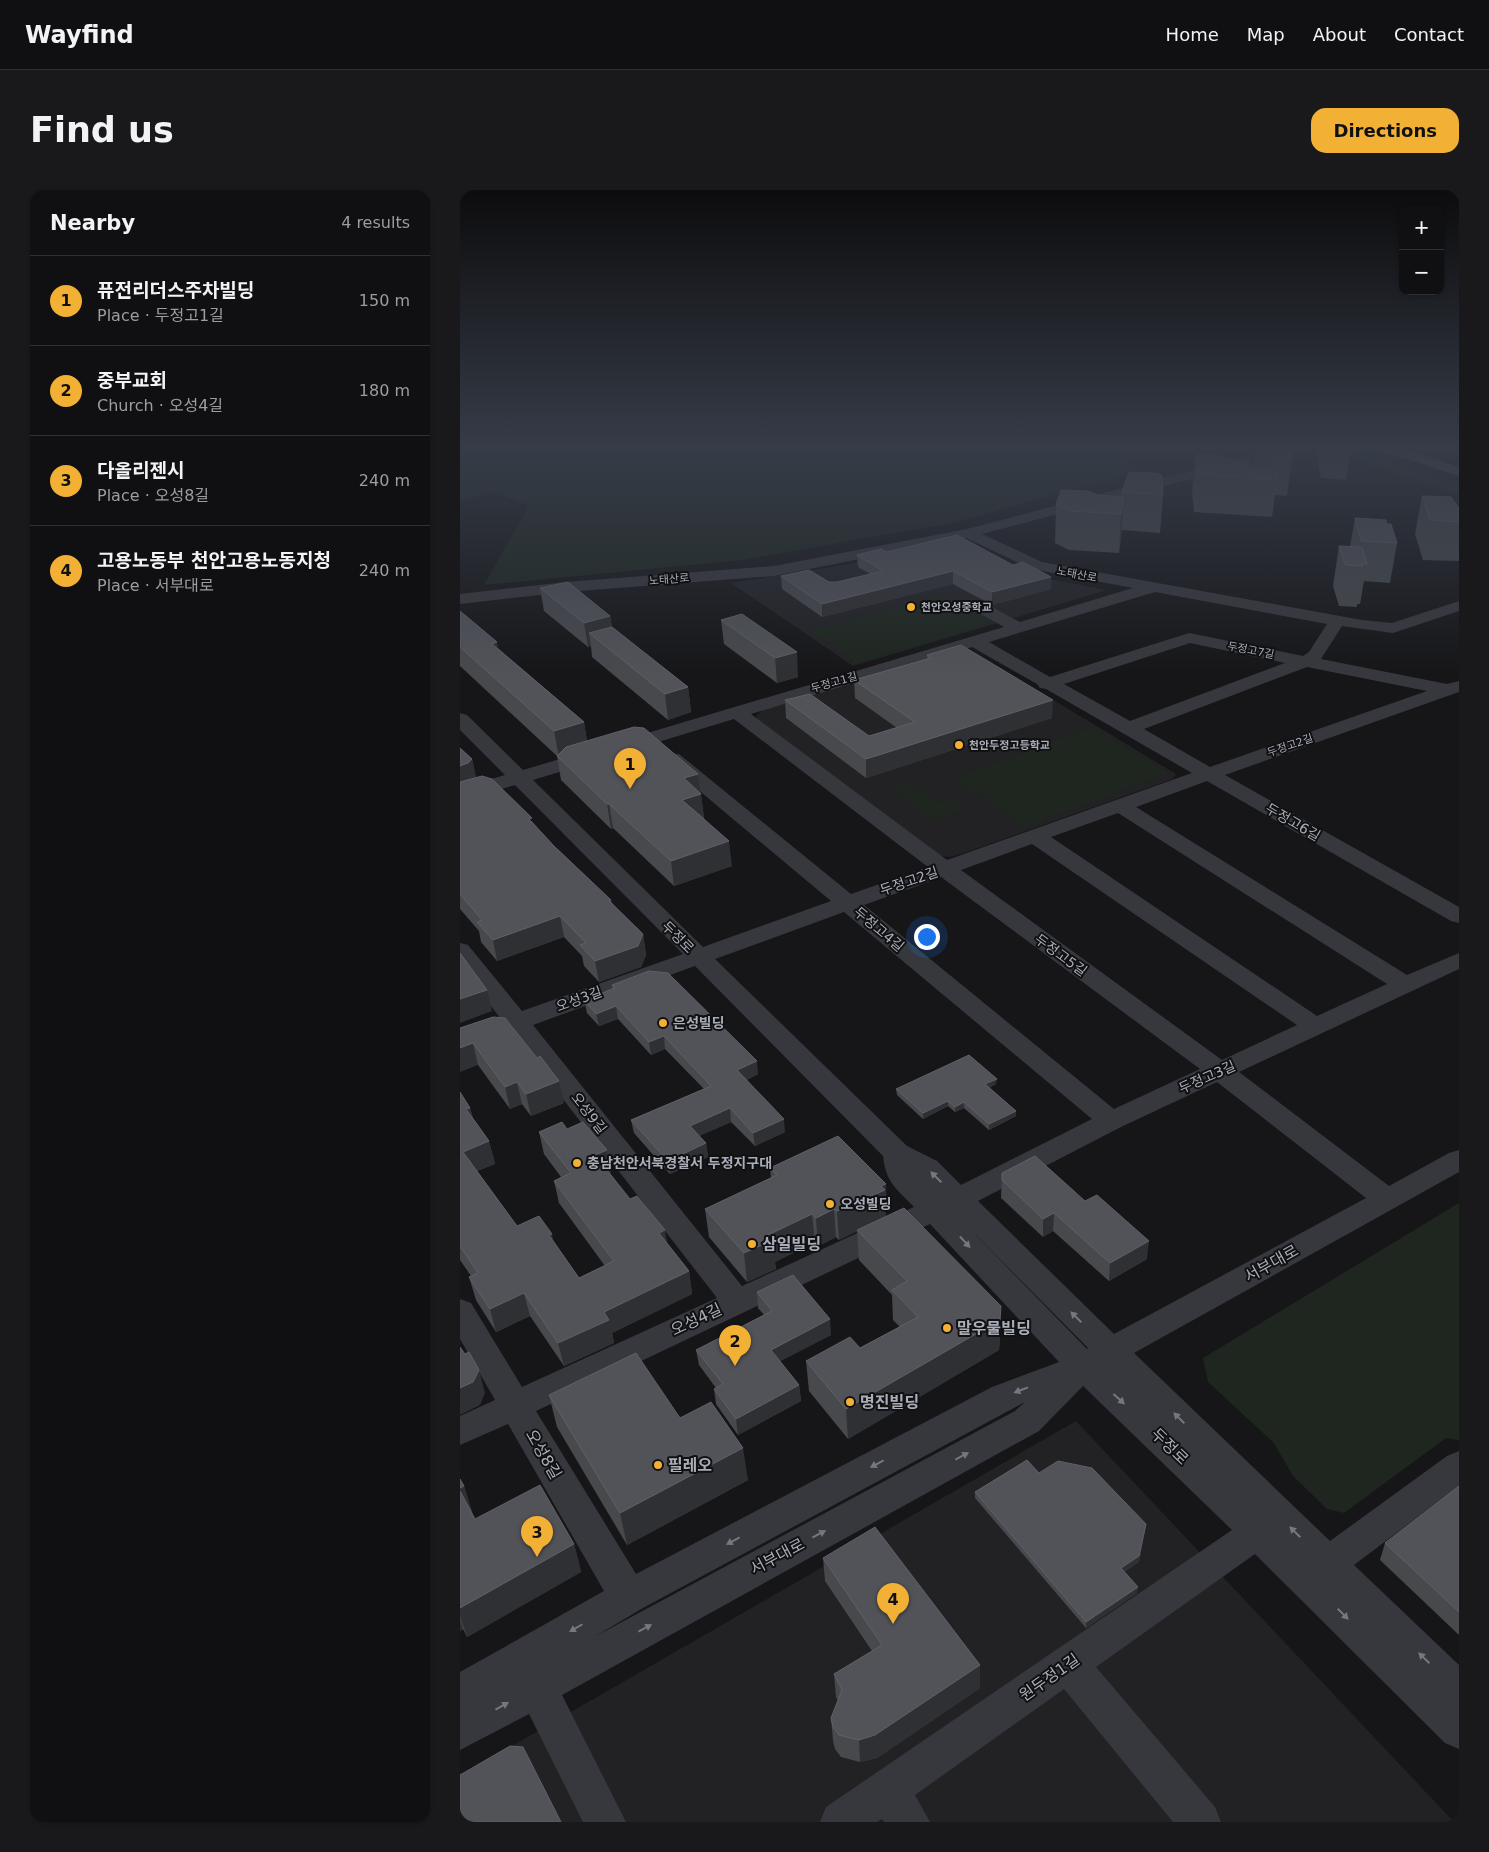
<!DOCTYPE html>
<html lang="en">
<head>
<meta charset="utf-8">
<style>
	body { margin:0; font-family:"DejaVu Sans","Noto Sans KR",sans-serif; background:#19191b; color:#f1f3f6 }
	.controls { position:absolute; right:15px; top:15px; display:grid; overflow:hidden; border-radius:10px; box-shadow:0 1px 4px #0004 }
	.controls button { width:45px; height:45px; display:grid; place-items:center; padding:0; border:0; border-bottom:1px solid #303032; background:#101012; color:#f1f3f6; font:25px sans-serif }
	.you { position:absolute; left:466px; top:746px; width:18px; height:18px; margin:-12px; border:4px solid #fff; border-radius:50%; background:#1a73e8; box-shadow:0 0 0 8px #1a73e833 }
	.badge { display:grid; place-items:center; width:32px; height:32px; border-radius:50%; background:#f2b134; color:#111; font-size:16px; font-weight:700 }
	.pin { position:absolute; translate:-50% -41px; filter:drop-shadow(0 1px 2px #0008) }
	.pin::after { content:''; position:absolute; top:26px; width:18px; height:15px; background:inherit; clip-path:polygon(0 0,100% 0,50% 100%) }
	.list { margin:0; padding:0; list-style:none }
	h2 { display:flex; justify-content:space-between; align-items:center; height:65px; margin:0; padding:0 20px; font-size:21px }
	h2 small { font-size:16px; font-weight:400; color:#9c9d9f }
	.list li { display:grid; grid-template-columns:32px 1fr auto; gap:15px; align-items:center; box-sizing:border-box; height:90px; padding:0 20px; border-top:1px solid #303032 }
	.list b { display:block; font-size:19px; white-space:nowrap }
	.list p { margin:0; font-size:16px; white-space:nowrap; color:#9c9d9f }
	.list em { font-size:16px; font-style:normal; color:#9c9d9f }
	.map { position:relative; flex:none; width:999px; height:1632px; overflow:hidden; border-radius:15px }
	header { display:flex; align-items:center; gap:30px; box-sizing:border-box; height:70px; padding:0 25px; background:#101012; border-bottom:1px solid #303032 }
	header strong { font-size:24px }
	nav { display:flex; gap:28px; margin-inline-start:auto; font-size:18px }
	.intro { display:flex; align-items:center; justify-content:space-between; box-sizing:border-box; height:120px; padding:0 30px }
	h1 { margin:0; font-size:35px }
	.button { padding:12px 22px; border-radius:15px; background:#f2b134; color:#111; font-size:18px; font-weight:700 }
	main { display:flex; gap:30px; padding:0 30px }
	aside { flex:1; background:#101012; border-radius:15px; box-shadow:0 1px 4px #0004 }
	.map>svg:first-child { display:block }
</style>
</head>
<body>
<header>
<strong>Wayfind</strong>
<nav><a>Home</a><a>Map</a><a>About</a><a>Contact</a></nav>
</header>
<div class="intro"><h1>Find us</h1><a class="button">Directions</a></div>
<main>
<aside>
<h2>Nearby<small>4 results</small></h2>
<ul class="list">
<li><span class="badge">1</span><div><b>퓨전리더스주차빌딩</b><p>Place · 두정고1길</p></div><em>150 m</em></li>
<li><span class="badge">2</span><div><b>중부교회</b><p>Church · 오성4길</p></div><em>180 m</em></li>
<li><span class="badge">3</span><div><b>다올리젠시</b><p>Place · 오성8길</p></div><em>240 m</em></li>
<li><span class="badge">4</span><div><b>고용노동부 천안고용노동지청</b><p>Place · 서부대로</p></div><em>240 m</em></li>
</ul>
</aside>
<div class="map">
<svg width="999" height="1632" viewBox="0 0 999 1632">
	<rect width="100%" height="100%" fill="#161618"/>
	<g fill="#222225">
		<path d="M495,354l73,31 79,15 -254,76 -122,-83 107,-17z"/>
		<path d="M497,462l19,1 200,121 -3,5 -209,74 -14,4 -14,-1 -181,-135 2,-6 7,-6z"/>
		<path d="M616,1231l378,401h-994v-46z"/>
	</g>
	<g fill="#1e261f">
		<path d="M0,256h710l-52,11 22,14 -183,51 -215,38 -258,25 45,-79 -36,-14 -33,10z"/>
		<path d="M866,256l23,1 110,38v10l-141,-48z"/>
		<path d="M481,405l53,28 -137,40 -47,-32z"/>
		<path d="M632,537l76,46 -143,54 -69,-49z"/>
		<path d="M446,591l32,21 14,-4 16,10 -35,12 -46,-33z"/>
		<path d="M999,1013v237l-13,-2 -102,75 -17,-4 -34,-33 -19,-33 -66,-61 -5,-24z"/>
	</g>
	<g fill="none" stroke-linecap="round" stroke-linejoin="round">
		<g fill="#37383d" fill-rule="evenodd">
			<path d="M824,256h22l-1,3 -323,85 60,28 320,58 30,3 67,-22v10l-66,22 -51,-7 -21,33 126,25 12,-3v11l-234,83 234,132v16l-8,-2 -244,-140 -71,26 271,168 52,-22v16l-220,103 150,114 60,-33 10,-3v22l-325,181 196,188 117,-85 12,-5v35l-105,79 105,100v84l-14,-6 -190,-189 -159,113 119,140 6,15h-48l-109,-133 -149,106 15,27h-46l-2,-3 -5,3h-57l6,-15 406,-277 -149,-144 -44,45 -477,264 64,127h-43l-54,-108 -69,36v-78l144,-81 -96,-167 -48,21v-29l35,-16 -35,-61v-40l11,4 51,84 195,-89 -206,-266 -51,18v-17l41,-14 -41,-53v-23l8,2 54,66 161,-57 -168,-169 -55,16v-13l45,-13 -45,-45v-17l7,2 56,55 481,-143 -32,-18 -2,-3 2,-3h12l36,19 113,-34 -101,-19 -66,-31 -192,38 -208,16 -106,12v-10l106,-12 208,-16 193,-37zM695,402l172,32 -18,28 -6,4 -114,-23 -139,44 -61,-35zM730,453l95,20 -155,58 -66,-37zM512,457l65,37 3,4 6,1 146,84 -245,87 -196,-146zM847,477l120,24 -217,76 -66,-38zM274,529l194,148 -77,27 -172,-140h-14l-3,4 3,4 166,139 -128,46 -170,-167zM658,623l269,171 -70,32 -266,-179zM572,654l265,181 -75,35 -261,-190zM482,687l3,3 255,189 -86,40 -250,-204zM384,722l248,207 -131,66 -24,-24 -30,-15 -192,-187zM235,776l188,190c3,27 13,32 31,51l-172,79 -209,-261zM757,892l149,116 -252,136 -136,-133 143,-74zM470,1034l129,138 -67,25 -356,187 -100,-163zM505,1034l123,124 -1,1zM565,1212l-10,9 -421,226 49,-29z"/>
			<path d="M904,256h25l14,3 2,3 -7,4 -33,-7z"/>
		</g>
		<path fill="#53555c" fill-rule="evenodd" d="M914,256h22l63,21v9l-83,-27z"/>
	</g>
	<g fill="#47494d">
		<path d="M796,256h31l5,14 -5,36 -12,-1 -3,22 -78,-5 -2,-21 4,-37 58,12z"/>
		<path d="M859,256h32l-5,34 -25,-2 -4,-18z"/>
		<path d="M662,302l41,3 -3,38 -38,-3 -3,23 -50,-3 -14,-7 1,-38 42,-10 23,2z"/>
		<path d="M962,306l37,12v53l-36,-1 -8,-26z"/>
		<path d="M895,328l42,25 -7,40 -26,-2 -4,23h-3v3l-18,-1 -6,-20 6,-40 11,1z"/>
		<path d="M427,362l126,13 38,12v12l-59,16 -39,-21 -131,33 -40,-28 -1,-13 48,6h8l33,-8 -12,-7 -1,-12z"/>
		<path d="M80,398l70,28 2,11 76,60 3,25 -23,8 -76,-63 -1,-11 -3,1 -44,-36z"/>
		<path d="M0,421l39,38 85,73 3,19 111,33 6,44 28,48 -58,20 -61,-58 -2,1 -50,-49 -4,-24 -97,-90z"/>
		<path d="M282,424l56,63 -21,6 -53,-39 -3,-24z"/>
		<path d="M467,465l125,63 -186,60 -80,-60 -1,-18 84,36 28,-8 -42,-30 -1,-18 73,-21z"/>
		<path d="M0,558l12,11 4,19 57,45 21,23 57,54 1,3 31,31 3,21 -5,12 -42,15 -15,-16 -2,-10 -18,-19 -67,24 -16,-19 -2,-11 -19,-22z"/>
		<path d="M152,795l146,89 -12,6 39,52 -30,14 -24,-24 -32,14 7,7 2,14 -38,17 -36,-41 -3,-13 73,-31 -39,-40 -14,6 -33,-36 -19,7 -12,-13 -3,-13 28,-11z"/>
		<path d="M0,838l104,75 -33,13 -9,-12 -12,5 -32,-44z"/>
		<path d="M536,894l-7,4 27,23v5l-27,14 -25,-22 -9,4 -7,-6 -25,13 -26,-24 -1,-6z"/>
		<path d="M0,902l10,16 3,10 16,23 6,23 -18,7 40,55 37,17 25,35 26,-12 -46,-63 -5,-22 7,-4 -17,-23 -5,-22 28,-3 40,21 4,22 -2,1 21,26 37,45 22,27 3,23 -80,39 2,10 -50,23 -34,-50 -34,16 -20,-32 -7,-23 2,-1 -11,-16z"/>
		<path d="M310,978l117,44h-1v5l115,89 -1,30 -1,14 -151,89 -39,-48 -3,-30 54,-13 40,-21 -7,-7 -1,-25 -33,-35 -2,-29 -18,9 -3,-3 -18,9 -3,-4 -40,20 1,7 -29,13 -38,-45 -4,-28 66,-31z"/>
		<path d="M542,983l145,86 -38,22 -56,-50 -10,6 -42,-39z"/>
		<path d="M297,1102l74,43 -51,26 19,24 2,16 -63,34 -22,-31 -2,-15 2,-1 -17,-23 -3,-15 68,-35 -6,-7z"/>
		<path d="M89,1205l131,23 68,62 -121,65 -70,-118z"/>
		<path d="M579,1283l107,51 -7,38 -15,10 13,21 -51,35 -111,-130v-6z"/>
		<path d="M0,1289l4,7 8,27 3,6 99,25 7,28 -114,65 -4,-8 -3,2z"/>
		<path d="M999,1296v149l-79,-75 5,-17z"/>
		<path d="M363,1368l157,107v23l-103,70 -17,4 -19,-5 -6,-8 -2,-8 -2,-23 7,-17 -2,-4 -2,-23 38,-23 -47,-70z"/>
	</g>
	<g fill="#2f3033">
		<path d="M664,307l-3,38 -2,18 2,-39z"/>
		<path d="M493,381v13l-131,33v-13z"/>
		<path d="M591,387v12l-59,16v-13z"/>
		<path d="M150,426l4,24 -25,-7 2,13 -3,1 -4,-24z"/>
		<path d="M37,452l5,25 -10,-23z"/>
		<path d="M337,462l1,25 -21,6 -2,-25z"/>
		<path d="M228,497l3,25 -23,8 -3,-26z"/>
		<path d="M593,510l-1,18 -186,60v-19z"/>
		<path d="M124,532l4,26 -29,9 -5,-26z"/>
		<path d="M12,569l4,19 -16,8v-20z"/>
		<path d="M238,584l3,20 3,24 -22,-18 2,-22z"/>
		<path d="M147,614h2l4,24 -2,1z"/>
		<path d="M269,651l3,25 -58,20 -3,-25z"/>
		<path d="M100,726l4,21 -67,24 -4,-21z"/>
		<path d="M183,744l3,21 -5,12 -42,15 -4,-21z"/>
		<path d="M27,800l5,21 -32,12v-24z"/>
		<path d="M156,816l2,13 -19,7 -3,-12z"/>
		<path d="M204,846l1,13 -14,6 -2,-13z"/>
		<path d="M13,853l5,22 -18,7v-24z"/>
		<path d="M297,871l1,13 -20,9 -1,-13z"/>
		<path d="M537,889l-1,5 -11,6v-6z"/>
		<path d="M99,891l5,22 -33,13 -5,-22z"/>
		<path d="M57,892l5,22 -12,5 -5,-22z"/>
		<path d="M488,911v5l-25,13v-6z"/>
		<path d="M504,912v6l-9,4v-5z"/>
		<path d="M10,918l6,22 -10,-21z"/>
		<path d="M270,918l1,14 -39,17 -2,-13z"/>
		<path d="M556,921v5l-27,14v-6z"/>
		<path d="M324,929l1,13 -30,14 -2,-13z"/>
		<path d="M29,951l6,23 -26,10 -6,-22z"/>
		<path d="M246,953l2,14 -38,17 -2,-13z"/>
		<path d="M147,960l4,22 -12,6 -4,-23z"/>
		<path d="M426,994l1,28h-1v6l-47,22 -2,-29z"/>
		<path d="M374,1019l2,28 -18,9 -2,-28z"/>
		<path d="M594,1023l-1,18 -10,6v-18z"/>
		<path d="M352,1024l3,28 -40,20 1,7 -29,13 -3,-29 24,-18z"/>
		<path d="M205,1040l4,23 -10,-20z"/>
		<path d="M92,1044l5,23 -8,-22z"/>
		<path d="M689,1051l-2,18 -38,22 1,-18z"/>
		<path d="M229,1081l3,23 -80,39 2,10 -50,23 -6,-23 46,-31z"/>
		<path d="M64,1103l6,23 -34,16 -6,-23z"/>
		<path d="M541,1116l-1,30 -1,14 -151,89 -2,-30z"/>
		<path d="M370,1129l1,16 -58,30 -2,-15z"/>
		<path d="M19,1180l6,23 -5,12 -20,10v-27z"/>
		<path d="M339,1195l2,16 -63,34 -2,-16z"/>
		<path d="M283,1258l5,32 -121,65 -7,-32z"/>
		<path d="M4,1296l9,28 -13,-21v-5z"/>
		<path d="M686,1334l-7,38 -18,12v-6z"/>
		<path d="M114,1354l7,28 -114,65 -7,-21v-8z"/>
		<path d="M678,1397l-1,6 -51,35v-6z"/>
		<path d="M0,1429l3,10 -3,2z"/>
		<path d="M520,1475v23l-103,70 -17,4 -1,-22z"/>
	</g>
	<g fill="#525359" stroke="#5f6168">
		<path d="M797,256h30l5,14 -35,-3z"/>
		<path d="M736,264l21,1 61,18 -1,7 -80,-5z"/>
		<path d="M669,282l26,1 7,2 1,20 -41,-3z"/>
		<path d="M601,300l26,1 11,4 26,2 -3,17 -50,-3 -15,-6z"/>
		<path d="M962,306l29,1 8,11v14l-29,-2z"/>
		<path d="M895,328l31,2 1,4h4l6,19 -36,-2z"/>
		<path d="M497,345l56,30 10,-3 28,15 -59,15 -39,-21 -131,33 -41,-28 28,-6 20,12h8l46,-11 -26,-16 24,-6 6,3z"/>
		<path d="M879,356l23,1 5,17 -5,-1 1,3 -18,-1z"/>
		<path d="M108,392l42,34 -26,7 -44,-35z"/>
		<path d="M0,421l37,31 -5,2 92,78 -30,9 -94,-84z"/>
		<path d="M282,424l55,38 -22,6 -54,-38z"/>
		<path d="M152,437l76,60 -23,7 -76,-61z"/>
		<path d="M501,455l92,55 -187,59 -81,-59 25,-6 59,42 46,-14 -61,-42 77,-22 -4,-3z"/>
		<path d="M174,537l10,1 54,46 -14,4 17,16 -19,6 47,41 -58,20 -62,-57h-2l-50,-48 9,-9z"/>
		<path d="M0,558l12,11 -4,4 -8,3z"/>
		<path d="M22,586l10,3 40,39 -3,1 25,27 57,54 -2,1 34,33 -5,12 -43,15 -15,-16 6,-2 -26,-27 -67,24 -16,-18 5,-2 -22,-26v-112z"/>
		<path d="M0,763l27,37 -27,9z"/>
		<path d="M189,781l19,2 89,88 -20,9 47,49 -31,14 -23,-25 -40,18 16,17 -38,18 -37,-41 80,-34 -47,-50 -15,6 -33,-36 -20,8 -12,-14 31,-12 -3,-3z"/>
		<path d="M33,827l12,1 32,40 3,-2 19,25 -33,13 -9,-12 -12,5 -32,-44 -13,5v-20z"/>
		<path d="M509,865l28,24 -12,5 31,27 -27,13 -25,-22 -9,5 -7,-6 -25,12 -27,-24z"/>
		<path d="M0,902l10,16 -4,1 23,32 -26,11 54,74 22,-10 13,18 -3,1 30,43 35,-17 -60,-80 17,-8 -32,-41 23,-10 5,7 16,-7 24,28 -12,5 35,44 7,-3 28,34 -6,3 30,38 -85,41 5,8 -51,23 -34,-50 -34,16 -21,-32 9,-4 -18,-27z"/>
		<path d="M378,946l48,48 -5,2 4,4 -48,21 -3,-2 -18,9 -4,-4 -44,21 5,5 -29,13 -39,-44 72,-34 -7,-7z"/>
		<path d="M575,966l50,45 12,-6 52,46 -39,22 -56,-50 -11,6 -41,-39v-7z"/>
		<path d="M444,1018l97,98 -1,14 -154,89 -40,-48 44,-24 10,11 58,-31 -26,-27 15,-9 -50,-51z"/>
		<path d="M333,1085l37,44 -59,31 28,35 -63,34 -22,-30 9,-5 -27,-34 76,-39 -15,-19z"/>
		<path d="M0,1157l5,7 4,-2 10,18 -6,12 -13,6z"/>
		<path d="M176,1163l44,65 31,-16 32,46 -123,65 -71,-118z"/>
		<path d="M567,1270l12,13 19,-12 34,7 54,56 -7,32 -18,12 17,19 -52,35 -111,-130z"/>
		<path d="M0,1289l4,7 -4,2z"/>
		<path d="M80,1295l34,59 -114,64v-117l15,28z"/>
		<path d="M999,1296v126l-74,-69z"/>
		<path d="M415,1337l105,138 -105,70 -16,5 -20,-5 -6,-8 -2,-9 11,-28 -8,-16 48,-29 -59,-87z"/>
		<path d="M50,1556l13,1 38,75h-101v-47z"/>
	</g>
	<defs><path id="oneway-solid" d="M-6-.8H1V-3.2L6.5 0L1 3.2V.8H-6Z" transform="scale(1.25)"/></defs>
	<g fill="#757881">
		<use href="#oneway-solid" transform="translate(476 987) rotate(-135)"/>
		<use href="#oneway-solid" transform="translate(505 1052) rotate(47)"/>
		<use href="#oneway-solid" transform="translate(616 1127) rotate(-135)"/>
		<use href="#oneway-solid" transform="translate(561 1200) rotate(159)"/>
		<use href="#oneway-solid" transform="translate(659 1209) rotate(42)"/>
		<use href="#oneway-solid" transform="translate(719 1228) rotate(-135)"/>
		<use href="#oneway-solid" transform="translate(502 1266) rotate(-28)"/>
		<use href="#oneway-solid" transform="translate(417 1274) rotate(152)"/>
		<use href="#oneway-solid" transform="translate(835 1342) rotate(-135)"/>
		<use href="#oneway-solid" transform="translate(359 1344) rotate(-28)"/>
		<use href="#oneway-solid" transform="translate(273 1351) rotate(152)"/>
		<use href="#oneway-solid" transform="translate(883 1424) rotate(45)"/>
		<use href="#oneway-solid" transform="translate(116 1438) rotate(150)"/>
		<use href="#oneway-solid" transform="translate(185 1438) rotate(-28)"/>
		<use href="#oneway-solid" transform="translate(964 1468) rotate(-136)"/>
		<use href="#oneway-solid" transform="translate(42 1516) rotate(-29)"/>
	</g>
	<linearGradient id="sky" x2="0" y2="1"><stop stop-color="#0c0c0d"/><stop offset="0.53" stop-color="#363c48"/><stop offset="1" stop-color="#363c48" stop-opacity="0"/></linearGradient>
	<rect width="999" height="485" fill="url(#sky)"/>
	<g fill="#f2b134" stroke="#111113" stroke-width="2">
		<circle cx="451" cy="417" r="5"/>
		<circle cx="499" cy="555" r="5"/>
		<circle cx="203" cy="833" r="5"/>
		<circle cx="117" cy="973" r="5"/>
		<circle cx="370" cy="1014" r="5"/>
		<circle cx="292" cy="1054" r="5"/>
		<circle cx="487" cy="1138" r="5"/>
		<circle cx="390" cy="1212" r="5"/>
		<circle cx="198" cy="1275" r="5"/>
	</g>
	<g text-anchor="middle" stroke-width="4" stroke-linejoin="round" paint-order="stroke">
		<g font-size="11" fill="#a8adb8" stroke="#111113">
			<text transform="translate(617 384) rotate(11)" y="4">노태산로</text>
			<text transform="translate(209 389) rotate(-5)" y="4">노태산로</text>
			<text transform="translate(791 460) rotate(11)" y="4">두정고7길</text>
			<text transform="translate(374 492) rotate(-16)" y="4">두정고1길</text>
			<text transform="translate(830 555) rotate(-19)" y="4">두정고2길</text>
		</g>
		<g font-size="11" font-weight="bold" fill="#a8adb8" stroke="#111113" text-anchor="start">
			<text x="461" y="421">천안오성중학교</text>
			<text x="509" y="559">천안두정고등학교</text>
		</g>
		<g font-size="14" fill="#a8adb8" stroke="#111113">
			<text transform="translate(833 632) rotate(30)" y="5">두정고6길</text>
			<text transform="translate(449 691) rotate(-19)" y="5">두정고2길</text>
			<text transform="translate(419 739) rotate(40)" y="5">두정고4길</text>
			<text transform="translate(218 747) rotate(45)" y="5">두정로</text>
			<text transform="translate(601 765) rotate(36)" y="5">두정고5길</text>
			<text transform="translate(119 809) rotate(-20)" y="5">오성3길</text>
			<text transform="translate(747 887) rotate(-24)" y="5">두정고3길</text>
			<text transform="translate(129 923) rotate(52)" y="5">오성9길</text>
		</g>
		<g font-size="14" font-weight="bold" fill="#a8adb8" stroke="#111113" text-anchor="start">
			<text x="213" y="838">은성빌딩</text>
			<text x="127" y="978">충남천안서북경찰서 두정지구대</text>
			<text x="380" y="1019">오성빌딩</text>
		</g>
		<g font-size="16" font-weight="bold" fill="#a8adb8" stroke="#111113" text-anchor="start">
			<text x="302" y="1060">삼일빌딩</text>
			<text x="497" y="1144">말우물빌딩</text>
			<text x="400" y="1218">명진빌딩</text>
			<text x="208" y="1281">필레오</text>
		</g>
		<g font-size="16" fill="#a8adb8" stroke="#111113">
			<text transform="translate(811 1073) rotate(-29)" y="6">서부대로</text>
			<text transform="translate(236 1129) rotate(-25)" y="6">오성4길</text>
			<text transform="translate(710 1256) rotate(44)" y="6">두정로</text>
			<text transform="translate(84 1264) rotate(60)" y="6">오성8길</text>
			<text transform="translate(317 1366) rotate(-28)" y="6">서부대로</text>
			<text transform="translate(589 1487) rotate(-35)" y="6">원두정1길</text>
		</g>
	</g>
</svg>
<div class="controls">
<button>+</button>
<button>−</button>
</div>
<div class="you"></div>
<div class="pin badge" style="left:170px;top:599px">1</div>
<div class="pin badge" style="left:275px;top:1176px">2</div>
<div class="pin badge" style="left:77px;top:1367px">3</div>
<div class="pin badge" style="left:433px;top:1434px">4</div>
</div>
</main>
</body>
</html>
